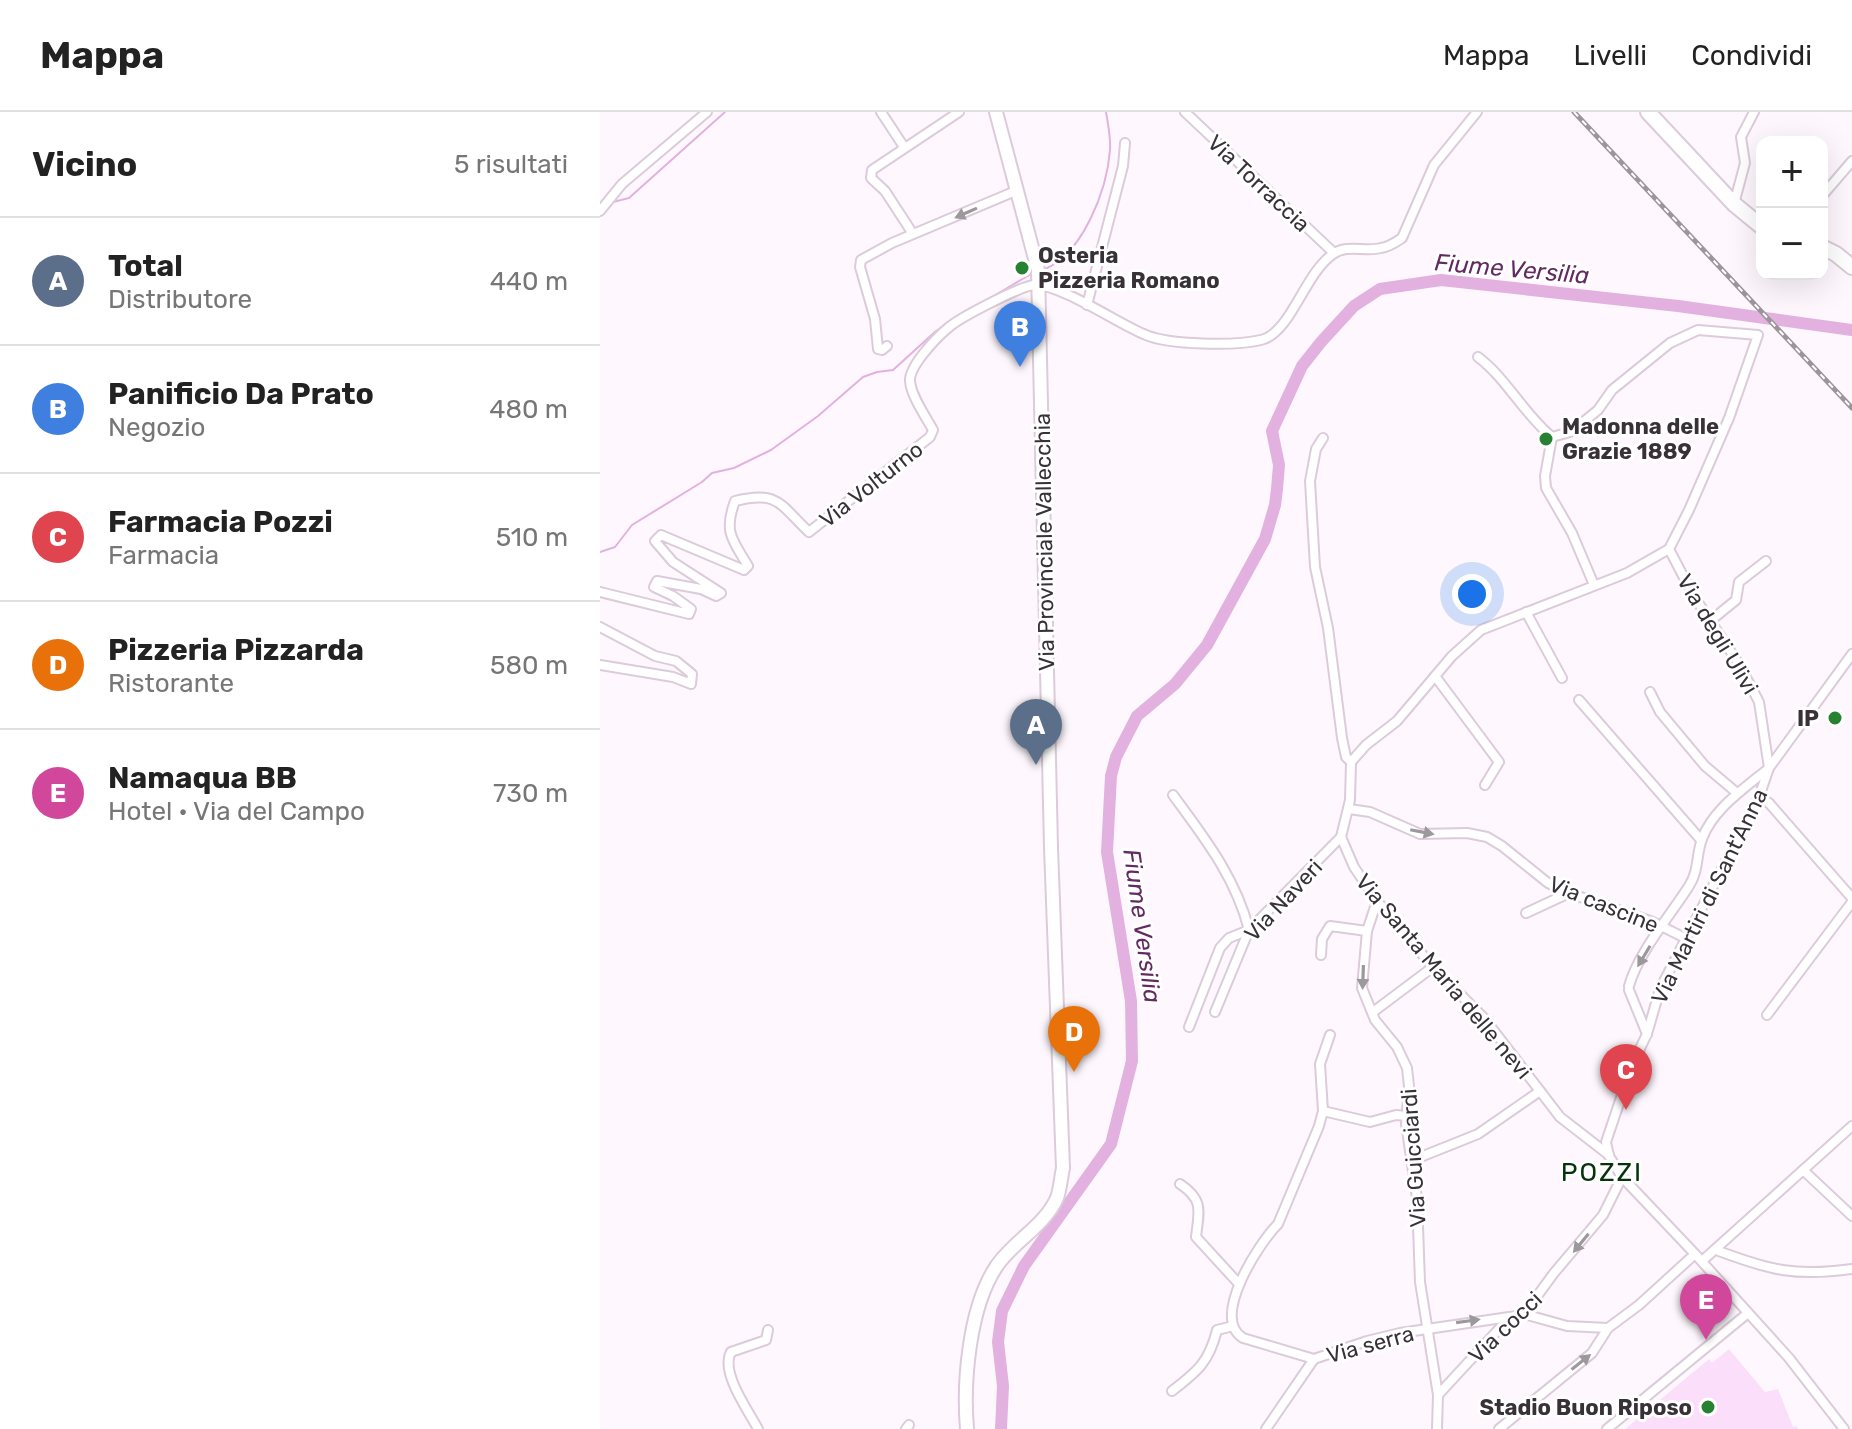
<!DOCTYPE html>
<html lang="it">
<head>
<meta charset="utf-8">
<style>
	body { margin:0; font-family:Rubik,sans-serif; background:#f6f6f6; color:#222 }
	.controls { position:absolute; right:24px; top:24px; display:grid; overflow:hidden; border-radius:16px; box-shadow:0 8px 32px #0002 }
	.controls button { width:72px; height:72px; display:grid; place-items:center; padding:0; border:0; border-bottom:2px solid #e0e0e0; background:#fff; color:#222; font:40px sans-serif }
	.you { position:absolute; left:872px; top:482px; width:28px; height:28px; margin:-20px; border:6px solid #fff; border-radius:50%; background:#1a73e8; box-shadow:0 0 0 12px #1a73e833 }
	.badge { display:grid; place-items:center; width:52px; height:52px; border-radius:50%; background:#0f766e; color:#fff; font-size:26px; font-weight:700 }
	.pin { position:absolute; translate:-50% -66px; filter:drop-shadow(0 2px 4px #0008) }
	.pin::after { content:''; position:absolute; top:42px; width:28px; height:24px; background:inherit; clip-path:polygon(0 0,100% 0,50% 100%) }
	.list { margin:0; padding:0; list-style:none }
	h2 { display:flex; justify-content:space-between; align-items:center; height:104px; margin:0; padding:0 32px; font-size:34px }
	h2 small { font-size:26px; font-weight:400; color:#767676 }
	.list li { display:grid; grid-template-columns:52px 1fr auto; gap:24px; align-items:center; box-sizing:border-box; height:128px; padding:0 32px; border-top:2px solid #e0e0e0 }
	.list b { display:block; font-size:30px; white-space:nowrap }
	.list p { margin:0; font-size:26px; white-space:nowrap; color:#767676 }
	.list em { font-size:26px; font-style:normal; color:#767676 }
	.map { position:relative; flex:none; width:1252px; height:1317px; overflow:hidden }
	header { display:flex; align-items:center; gap:48px; box-sizing:border-box; height:112px; padding:0 40px; background:#fff; border-bottom:2px solid #e0e0e0 }
	header strong { font-size:38px }
	nav { display:flex; gap:44px; margin-inline-start:auto; font-size:28px }
	main { display:flex }
	aside { flex:1; background:#fff }
	.map>svg:first-child { display:block }
</style>
</head>
<body>
<header>
<strong>Mappa</strong>
<nav><a>Mappa</a><a>Livelli</a><a>Condividi</a></nav>
</header>
<main>
<aside>
<h2>Vicino<small>5 risultati</small></h2>
<ul class="list">
<li><span class="badge" style="background:#5c6f8a">A</span><div><b>Total</b><p>Distributore</p></div><em>440 m</em></li>
<li><span class="badge" style="background:#3f7fe0">B</span><div><b>Panificio Da Prato</b><p>Negozio</p></div><em>480 m</em></li>
<li><span class="badge" style="background:#e0444e">C</span><div><b>Farmacia Pozzi</b><p>Farmacia</p></div><em>510 m</em></li>
<li><span class="badge" style="background:#e8710a">D</span><div><b>Pizzeria Pizzarda</b><p>Ristorante</p></div><em>580 m</em></li>
<li><span class="badge" style="background:#d1479c">E</span><div><b>Namaqua BB</b><p>Hotel · Via del Campo</p></div><em>730 m</em></li>
</ul>
</aside>
<div class="map">
<svg width="1252" height="1317" viewBox="0 0 1252 1317">
	<rect width="100%" height="100%" fill="#fef8fe"/>
	<path fill="#fbdef9" d="M1129,1237l36,43 13,-3 15,38 4,-1 1,3h-173l84,-70 3,4z"/>
	<g fill="none" stroke-linecap="round" stroke-linejoin="round">
		<g stroke="#e2b1e0" stroke-width="2">
			<path d="M13,90l16,-4 96,-86"/>
			<path d="M445,157c38,-16 62,-79 65,-119 1,-12 -2,-26 -4,-38"/>
			<path d="M387,188l44,-26"/>
			<path d="M0,440l15,-5 17,-22 70,-43 10,-9 22,-5 37,-18 47,-34 45,-39 14,-5 16,-2 43,-39 34,-22"/>
		</g>
		<path stroke="#e2b1e0" stroke-width="12" d="M401,1317l2,-43 -5,-44 4,-31 22,-45 87,-122 21,-83 -1,-60 -24,-149 4,-76 5,-19 21,-41 38,-32 32,-39 58,-106 10,-34 2,-16 2,-24 -7,-34 30,-65 19,-24 33,-36 26,-17 61,-9 237,26 174,24"/>
		<defs>
			<g id="street">
				<path d="M281,0l23,35"/>
				<path d="M585,0l149,141"/>
				<path d="M1222,84l30,-35"/>
				<path d="M1134,92l11,-41 -4,-26 13,-25"/>
				<path d="M0,99l22,-27 85,-72"/>
				<path d="M313,122l-28,-43 -14,-13 1,-8 87,-58"/>
				<path d="M487,193l36,-139 2,-23"/>
				<path d="M287,234l-5,4 -4,-1 -3,-30 -15,-52 1,-7 31,-17 126,-53"/>
				<path d="M878,245c29,22 45,56 74,80"/>
				<path d="M723,326l-7,11 -6,32 5,86 13,61 14,110 4,19 5,5 -1,38 -9,37 13,30 23,34 56,66 51,51 76,99 49,38"/>
				<path d="M0,480l89,22 2,-5 -18,-13 -19,-9 3,-6 44,8 15,7 5,-3 -48,-31 -18,-21 6,-6 83,35 4,-4c-15,-26 -25,-33 -13,-65 44,-11 45,4 74,31l121,-95 3,-7c-7,-13 -22,-34 -23,-49 -1,-15 27,-44 38,-53 11,-10 74,-43 87,-43 28,0 83,39 111,50 23,10 89,11 115,5 30,-7 43,-66 72,-86 14,-10 32,-2 48,-6 8,-1 15,-6 21,-10l32,-73 43,-53"/>
				<path d="M926,500l36,66"/>
				<path d="M1109,510l27,-22 3,-18 27,-21"/>
				<path d="M0,515l55,29 21,5 16,13 -1,10 -18,-7 -73,-12"/>
				<path d="M835,564l64,86 -14,23"/>
				<path d="M1050,580l10,20 45,54 32,27"/>
				<path d="M979,588l122,140"/>
				<path d="M751,650l15,-17 31,-24 55,-65 29,-26 146,-57 42,-24 20,-39 40,-92 29,-83 -60,-5 -28,13 -58,47 -14,20 -16,13 -12,9 -18,5 -7,39 1,12 26,45 22,52"/>
				<path d="M573,683c31,42 63,83 76,135l-20,8 -9,10 -31,79"/>
				<path d="M1159,685l10,6 83,95"/>
				<path d="M749,697l21,3 50,22 47,-1 20,4 15,9 46,37 21,10 84,29 32,16"/>
				<path d="M777,789l-10,30 -5,57 13,32 22,27 10,21 2,18 -3,38 11,74 3,84 18,113 -1,34"/>
				<path d="M926,801l43,-20"/>
				<path d="M721,843l1,-16 8,-13 37,5"/>
				<path d="M1029,874c9,-33 41,-70 60,-100 10,-15 7,-31 13,-47 11,-30 43,-51 67,-71l-10,-66 -20,-38 -46,-69 -24,-46"/>
				<path d="M1029,878l18,44"/>
				<path d="M615,900l34,-82 92,-93"/>
				<path d="M773,900l60,-45"/>
				<path d="M1167,903l85,-113"/>
				<path d="M723,999l47,11 26,-7 10,1"/>
				<path d="M813,1048l65,-26 62,-43"/>
				<path d="M1203,1058l49,46"/>
				<path d="M580,1072c24,16 19,27 16,53l43,47"/>
				<path d="M1116,1138c53,20 79,27 136,19"/>
				<path d="M1102,1149l150,-135"/>
				<path d="M924,1202l43,12 41,2"/>
				<path d="M714,1247l-71,-21c-33,-20 16,-95 35,-114l41,-98 4,-15 -3,-47 10,-29"/>
				<path d="M572,1279c26,-20 37,-29 45,-61l16,-4"/>
				<path d="M838,1283l72,-78 14,-3 30,-41 49,-58 19,-38"/>
				<path d="M158,1317c-10,-19 -38,-57 -27,-77l35,-12 2,-10"/>
				<path d="M306,1317l3,-4"/>
				<path d="M666,1317l48,-70 53,-18 33,-8 109,-16"/>
				<path d="M899,1317l93,-76 16,-25 31,-23 56,-51"/>
				<path d="M1007,1317l141,-116"/>
				<path d="M1244,1317l-55,-71 -94,-104 -73,-77 -13,-21 -3,-14 26,-77 15,-31 13,-45 99,-192 10,-29 83,-114"/>
			</g>
			<path id="secondary" d="M367,1317c-4,-47 2,-121 29,-162 16,-25 48,-40 61,-69 3,-8 4,-21 6,-30l-12,-320 -13,-578 -42,-158"/>
			<g id="primary">
				<path d="M1048,0l86,92 28,23"/>
				<path d="M1222,135l14,7 16,13"/>
			</g>
		</defs>
		<use href="#street" stroke="#dccbda" stroke-width="12"/>
		<use href="#secondary" stroke="#dccbda" stroke-width="16"/>
		<use href="#primary" stroke="#dccbda" stroke-width="18"/>
		<use href="#street" stroke="#fff" stroke-width="8"/>
		<use href="#secondary" stroke="#fff" stroke-width="12"/>
		<use href="#primary" stroke="#fff" stroke-width="14"/>
		<defs>
			<path id="rail" d="M974,0l278,296"/>
		</defs>
		<use href="#rail" stroke="#9c969c" stroke-width="5"/>
		<use href="#rail" stroke="#fff" stroke-width="2" stroke-dasharray="6" stroke-linecap="butt"/>
	</g>
	<defs><path id="oneway-solid" d="M-6-.8H1V-3.2L6.5 0L1 3.2V.8H-6Z" transform="scale(2)"/></defs>
	<g fill="#9c989c">
		<use href="#oneway-solid" transform="translate(366 101) rotate(156)"/>
		<use href="#oneway-solid" transform="translate(822 720) rotate(11)"/>
		<use href="#oneway-solid" transform="translate(1044 844) rotate(121)"/>
		<use href="#oneway-solid" transform="translate(763 865) rotate(92)"/>
		<use href="#oneway-solid" transform="translate(981 1131) rotate(129)"/>
		<use href="#oneway-solid" transform="translate(868 1209) rotate(-8)"/>
		<use href="#oneway-solid" transform="translate(981 1250) rotate(-38)"/>
	</g>
	<g fill="#268131" stroke="#fff" stroke-width="3">
		<circle cx="422" cy="156" r="8"/>
		<circle cx="946" cy="327" r="8"/>
		<circle cx="1235" cy="606" r="8"/>
		<circle cx="1108" cy="1295" r="8"/>
	</g>
	<g text-anchor="middle" stroke-width="6" stroke-linejoin="round" paint-order="stroke">
		<g font-size="22" fill="#383238" stroke="#fff">
			<text transform="translate(659 71) rotate(43)" y="8">Via Torraccia</text>
			<text transform="translate(271 372) rotate(-38)" y="8">Via Volturno</text>
			<text transform="translate(444 430) rotate(-91)" y="8">Via Provinciale Vallecchia</text>
			<text transform="translate(1118 522) rotate(59)" y="8">Via degli Ulivi</text>
			<text transform="translate(1109 784) rotate(-64)" y="8">Via Martiri di Sant'Anna</text>
			<text transform="translate(683 788) rotate(-47)" y="8">Via Naveri</text>
			<text transform="translate(1004 792) rotate(22)" y="8">Via cascine</text>
			<text transform="translate(844 864) rotate(50)" y="8">Via Santa Maria delle nevi</text>
			<text transform="translate(813 1046) rotate(-94)" y="8">Via Guicciardi</text>
			<text transform="translate(905 1215) rotate(-44)" y="8">Via cocci</text>
			<text transform="translate(770 1232) rotate(-15)" y="8">Via serra</text>
		</g>
		<g font-size="22" font-weight="bold" fill="#383238" stroke="#fff" text-anchor="start">
			<text x="438" y="151">Osteria<tspan x="438" dy="25">Pizzeria Romano</tspan></text>
			<text x="962" y="322">Madonna delle<tspan x="962" dy="25">Grazie 1889</tspan></text>
			<text x="1219" y="614" text-anchor="end">IP</text>
			<text x="1092" y="1303" text-anchor="end">Stadio Buon Riposo</text>
		</g>
		<g font-size="24" font-style="italic" fill="#632a62" stroke="#fff">
			<text transform="translate(912 157) rotate(5)" y="8">Fiume Versilia</text>
			<text transform="translate(542 814) rotate(82)" y="8">Fiume Versilia</text>
		</g>
		<g font-size="26" letter-spacing="2" fill="#06330c" stroke="#fff">
			<text x="1002" y="1069">POZZI</text>
		</g>
	</g>
</svg>
<div class="controls">
<button>+</button>
<button>−</button>
</div>
<div class="you"></div>
<div class="pin badge" style="left:436px;top:653px;background:#5c6f8a">A</div>
<div class="pin badge" style="left:420px;top:255px;background:#3f7fe0">B</div>
<div class="pin badge" style="left:1026px;top:998px;background:#e0444e">C</div>
<div class="pin badge" style="left:474px;top:960px;background:#e8710a">D</div>
<div class="pin badge" style="left:1106px;top:1228px;background:#d1479c">E</div>
</div>
</main>
</body>
</html>
